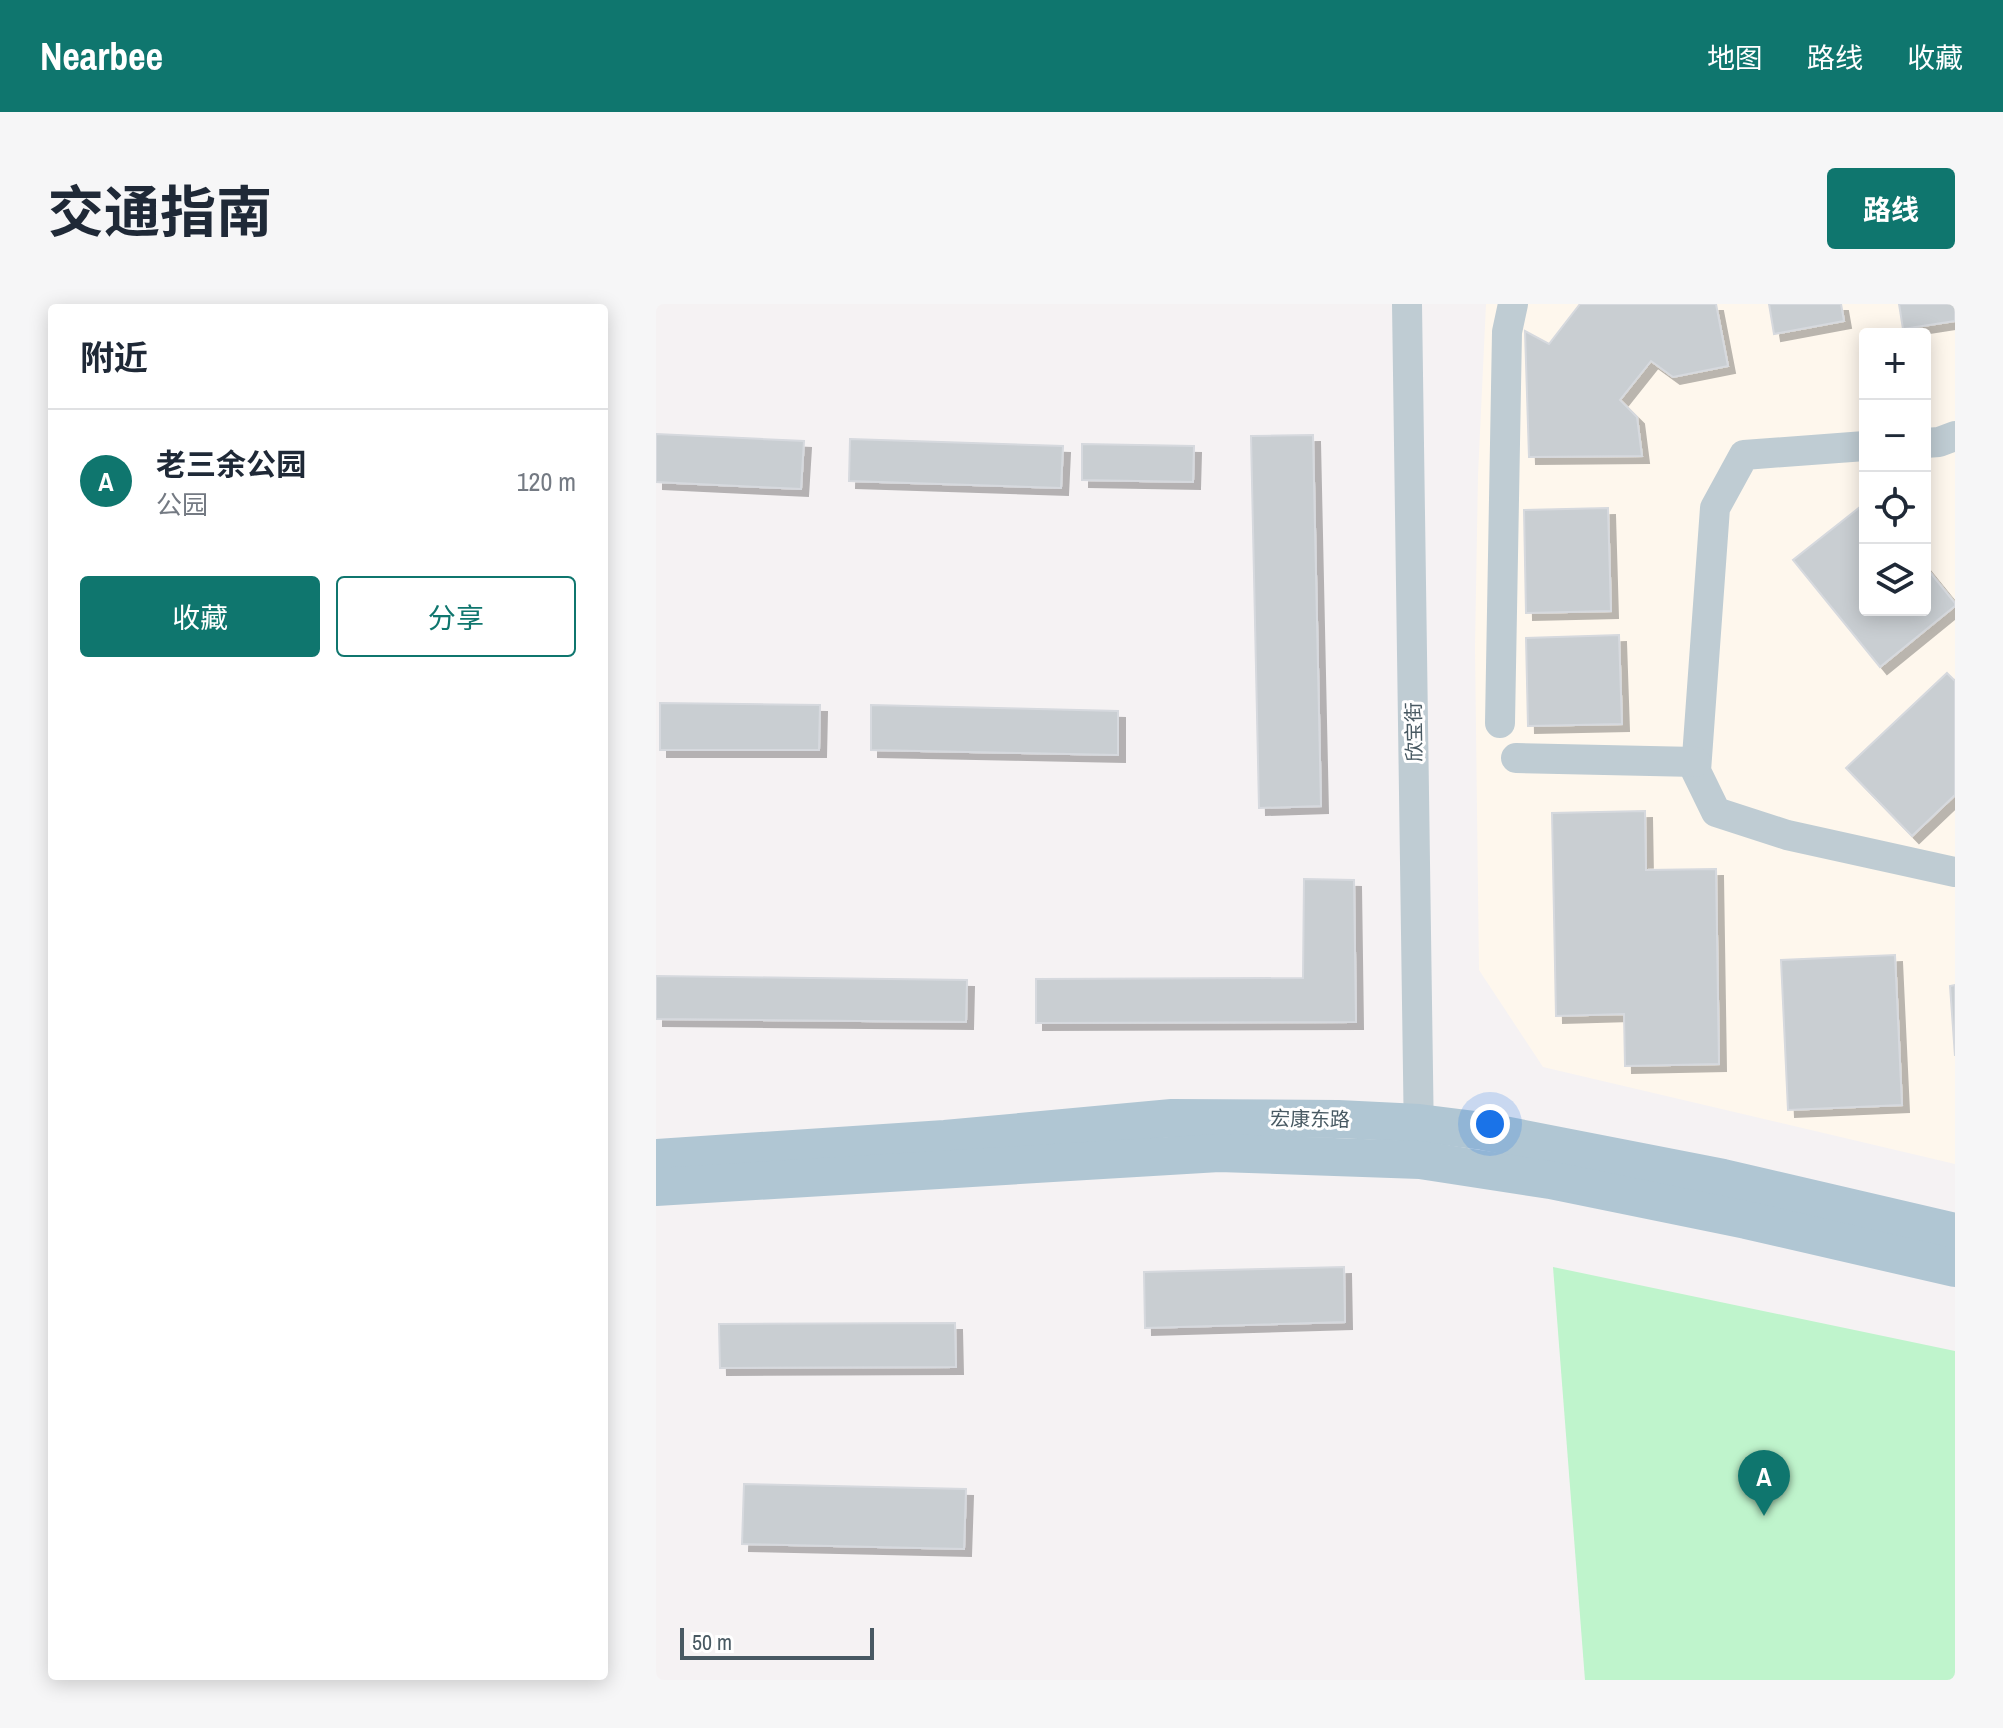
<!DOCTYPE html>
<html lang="zh">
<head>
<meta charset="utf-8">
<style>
	body { margin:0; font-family:"Archivo Narrow","Noto Sans SC",sans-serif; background:#f6f6f7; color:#1f2937 }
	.controls { position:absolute; right:24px; top:24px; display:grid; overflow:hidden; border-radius:8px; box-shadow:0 4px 20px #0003 }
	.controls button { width:72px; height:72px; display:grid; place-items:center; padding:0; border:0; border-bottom:2px solid #e0e1e3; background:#fff; color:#1f2937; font:40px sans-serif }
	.scale { position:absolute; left:24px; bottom:20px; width:194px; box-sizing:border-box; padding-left:8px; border:4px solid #485962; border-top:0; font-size:22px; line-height:28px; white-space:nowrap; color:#485962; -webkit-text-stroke:6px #fff; paint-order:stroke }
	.you { position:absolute; left:834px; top:820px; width:28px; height:28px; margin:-20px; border:6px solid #fff; border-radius:50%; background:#1a73e8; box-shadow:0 0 0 12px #1a73e833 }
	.badge { display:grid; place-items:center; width:52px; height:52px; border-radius:50%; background:#0f766e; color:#fff; font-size:26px; font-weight:700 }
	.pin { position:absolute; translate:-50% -66px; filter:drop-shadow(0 2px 4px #0008) }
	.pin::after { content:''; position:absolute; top:42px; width:28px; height:24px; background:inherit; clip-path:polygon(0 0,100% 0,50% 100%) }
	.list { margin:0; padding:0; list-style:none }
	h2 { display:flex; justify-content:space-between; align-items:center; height:104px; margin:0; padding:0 32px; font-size:34px }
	h2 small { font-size:26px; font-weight:400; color:#747a83 }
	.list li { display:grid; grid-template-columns:52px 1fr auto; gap:24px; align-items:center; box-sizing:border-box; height:144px; padding:0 32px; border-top:2px solid #e0e1e3 }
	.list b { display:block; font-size:30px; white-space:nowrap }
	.list p { margin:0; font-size:26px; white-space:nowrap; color:#747a83 }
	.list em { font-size:26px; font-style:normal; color:#747a83 }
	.actions { display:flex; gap:16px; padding:24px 32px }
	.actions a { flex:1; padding:18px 0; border:2px solid #0f766e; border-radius:8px; text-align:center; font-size:28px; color:#0f766e }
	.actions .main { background:#0f766e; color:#fff }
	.icon { flex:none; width:44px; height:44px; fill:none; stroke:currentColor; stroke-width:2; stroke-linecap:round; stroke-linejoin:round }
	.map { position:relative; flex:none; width:1299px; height:1376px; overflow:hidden; border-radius:8px }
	header { display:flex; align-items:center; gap:48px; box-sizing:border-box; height:112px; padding:0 40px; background:#0f766e; color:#fff }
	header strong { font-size:38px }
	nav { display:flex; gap:44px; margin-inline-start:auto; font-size:28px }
	.intro { display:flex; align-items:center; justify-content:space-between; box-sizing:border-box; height:192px; padding:0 48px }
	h1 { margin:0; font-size:56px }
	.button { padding:20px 36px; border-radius:8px; background:#0f766e; color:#fff; font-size:28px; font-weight:700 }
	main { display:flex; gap:48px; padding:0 48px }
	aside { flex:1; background:#fff; border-radius:8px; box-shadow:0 4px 20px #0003 }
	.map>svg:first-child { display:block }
</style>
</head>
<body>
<header>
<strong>Nearbee</strong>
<nav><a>地图</a><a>路线</a><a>收藏</a></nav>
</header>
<div class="intro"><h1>交通指南</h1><a class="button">路线</a></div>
<main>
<aside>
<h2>附近<small></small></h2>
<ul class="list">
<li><span class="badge">A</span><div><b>老三余公园</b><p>公园</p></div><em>120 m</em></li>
</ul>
<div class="actions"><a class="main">收藏</a><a>分享</a></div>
</aside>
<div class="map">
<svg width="1299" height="1376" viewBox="0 0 1299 1376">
	<defs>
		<filter id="shadow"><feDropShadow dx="7" dy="7" stdDeviation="0" flood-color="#0004"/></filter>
	</defs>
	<rect width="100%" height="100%" fill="#f5f2f3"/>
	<path fill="#fef7ed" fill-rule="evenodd" d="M830,0h469v860l-412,-97 -64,-97 -4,-322 3,-173zM1209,30h60v276h-60z"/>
	<path fill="#bff4cc" d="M897,963l402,84v329h-370z"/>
	<g fill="#c9ced2" stroke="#d6d9de" stroke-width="2" filter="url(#shadow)">
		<path d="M924,0h136l12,62 -55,11 -22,-16 -31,39 17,17 5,39 -113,1 -4,-126 24,13z"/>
		<path d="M1113,0h72l3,17 -70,13z"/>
		<path d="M1243,0h56v17l-52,8z"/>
		<path d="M0,130l148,7 -3,48 -145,-7z"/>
		<path d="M657,131l8,371 -62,2 -8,-372z"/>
		<path d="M194,135l213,7 -2,42 -212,-7z"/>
		<path d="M426,140l112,2 -1,36 -111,-2z"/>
		<path d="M1209,199v107h60v-44l30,37v3l-75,61 -87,-107z"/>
		<path d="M952,204l3,103 -85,2 -2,-103z"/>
		<path d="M963,331l3,89 -94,2 -2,-88z"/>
		<path d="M1291,369l8,8v114l-43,41 -66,-68z"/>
		<path d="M4,399l160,2 -1,45h-159z"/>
		<path d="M215,401l247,6v44l-247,-5z"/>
		<path d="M989,507l1,59 70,-1 3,195 -94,2 -1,-52 -68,2 -4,-203z"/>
		<path d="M648,575l50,1 2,142 -320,1v-44l267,-1z"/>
		<path d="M1239,651l7,150 -114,5 -7,-150z"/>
		<path d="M0,672l311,4 -1,42 -310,-3z"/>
		<path d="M1299,681v71l-5,-70z"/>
		<path d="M688,963l1,55 -200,6 -1,-56z"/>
		<path d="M299,1019l1,44 -236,1 -1,-44z"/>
		<path d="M88,1180l222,5 -2,60 -222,-5z"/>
	</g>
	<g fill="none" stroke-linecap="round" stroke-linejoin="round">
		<g stroke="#bfccd3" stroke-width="30">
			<path d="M751,0l12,838"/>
			<path d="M1269,139l14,-1 16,-6"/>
			<path d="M1209,142l-121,9 -29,53 -19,263 20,41 71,23 168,37"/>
			<path d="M844,419l7,-391 6,-28"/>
			<path d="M860,454l180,4"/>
		</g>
		<g stroke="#b0c6d3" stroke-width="38">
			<path d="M0,854l289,-19 227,-21 166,1 81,4 64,8 240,47 232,54"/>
			<path d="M0,883l563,-34 201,7 130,20 196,40 209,48"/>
		</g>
	</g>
	<g text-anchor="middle" stroke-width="6" stroke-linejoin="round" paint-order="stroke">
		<g font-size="20" fill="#485962" stroke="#fff">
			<text transform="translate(758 428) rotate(-91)" y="7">欣宝街</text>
			<text transform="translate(654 815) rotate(1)" y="7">宏康东路</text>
		</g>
	</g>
</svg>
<div class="controls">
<button>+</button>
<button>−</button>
<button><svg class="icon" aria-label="locate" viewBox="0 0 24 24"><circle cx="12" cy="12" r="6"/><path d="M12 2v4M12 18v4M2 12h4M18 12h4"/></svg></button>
<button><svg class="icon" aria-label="layers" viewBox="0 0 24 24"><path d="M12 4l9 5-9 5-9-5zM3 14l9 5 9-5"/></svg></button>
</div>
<div class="scale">50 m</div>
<div class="you"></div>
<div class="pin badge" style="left:1108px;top:1212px">A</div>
</div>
</main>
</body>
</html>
